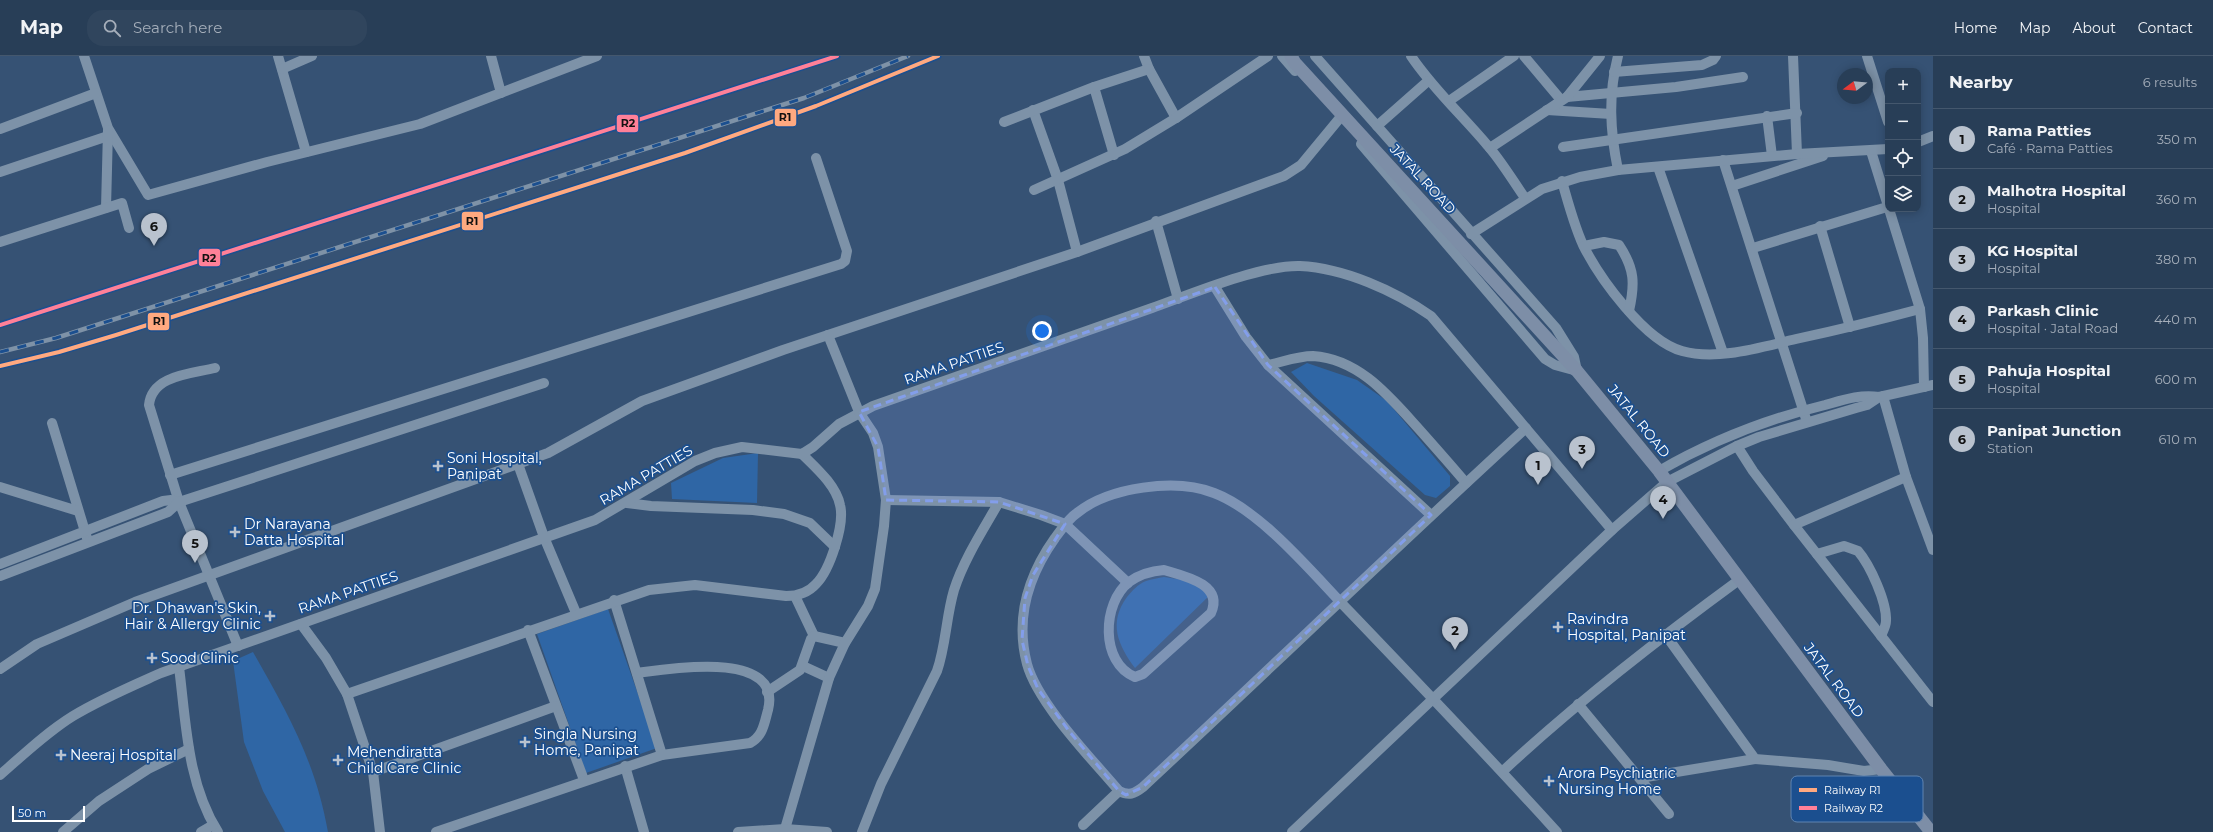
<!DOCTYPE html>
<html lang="en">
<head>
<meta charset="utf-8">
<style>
	body { margin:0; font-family:Montserrat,sans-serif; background:#30455d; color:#f1f3f6 }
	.controls { position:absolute; right:12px; top:12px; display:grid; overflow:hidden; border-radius:8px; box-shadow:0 2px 10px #0003 }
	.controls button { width:36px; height:36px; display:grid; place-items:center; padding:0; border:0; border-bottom:1px solid #44576d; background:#283e57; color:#f1f3f6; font:20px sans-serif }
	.compass { position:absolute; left:1837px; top:12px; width:36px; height:36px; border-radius:50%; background:#283e57; box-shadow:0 2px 10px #0003; rotate:254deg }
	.scale { position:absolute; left:12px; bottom:10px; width:73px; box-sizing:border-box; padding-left:4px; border:2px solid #fff; border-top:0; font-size:11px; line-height:14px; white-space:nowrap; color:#fff; -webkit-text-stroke:3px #1b4f8f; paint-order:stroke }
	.you { position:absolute; left:1042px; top:275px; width:14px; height:14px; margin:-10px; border:3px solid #fff; border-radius:50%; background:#1a73e8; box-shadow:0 0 0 6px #1a73e833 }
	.badge { display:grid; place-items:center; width:26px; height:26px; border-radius:50%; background:#b9c2ce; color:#111; font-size:13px; font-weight:700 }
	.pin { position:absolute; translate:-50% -33px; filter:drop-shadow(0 1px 2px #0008) }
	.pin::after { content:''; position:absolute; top:21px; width:14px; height:12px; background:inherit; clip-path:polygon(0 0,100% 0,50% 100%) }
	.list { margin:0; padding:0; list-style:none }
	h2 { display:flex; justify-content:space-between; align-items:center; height:52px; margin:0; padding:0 16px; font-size:17px }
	h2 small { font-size:13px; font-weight:400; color:#a5aeba }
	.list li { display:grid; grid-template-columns:26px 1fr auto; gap:12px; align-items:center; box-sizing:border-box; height:60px; padding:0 16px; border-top:1px solid #44576d }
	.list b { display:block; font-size:15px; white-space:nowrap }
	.list p { margin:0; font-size:13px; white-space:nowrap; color:#a5aeba }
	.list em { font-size:13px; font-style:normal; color:#a5aeba }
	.icon { flex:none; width:22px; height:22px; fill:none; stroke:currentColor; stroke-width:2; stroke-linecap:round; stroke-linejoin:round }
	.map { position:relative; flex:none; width:1933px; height:776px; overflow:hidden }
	header { display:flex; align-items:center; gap:24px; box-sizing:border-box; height:56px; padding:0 20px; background:#283e57; border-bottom:1px solid #44576d }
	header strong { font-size:19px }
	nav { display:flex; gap:22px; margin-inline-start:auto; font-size:14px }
	.search { width:280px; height:36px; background:#30455d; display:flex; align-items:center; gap:10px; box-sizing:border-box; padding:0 14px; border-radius:16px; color:#a5aeba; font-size:15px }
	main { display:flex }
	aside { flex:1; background:#283e57 }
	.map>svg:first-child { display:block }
</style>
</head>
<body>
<header>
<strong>Map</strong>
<div class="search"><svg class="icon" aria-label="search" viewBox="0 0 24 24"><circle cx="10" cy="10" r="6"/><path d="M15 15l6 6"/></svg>Search here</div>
<nav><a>Home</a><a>Map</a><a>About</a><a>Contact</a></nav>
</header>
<main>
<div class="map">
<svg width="1933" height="776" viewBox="0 0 1933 776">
	<rect width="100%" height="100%" fill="#365274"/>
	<g fill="#2f66a5">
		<path d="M1307,307l50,17 30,21 63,75v10l-14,12 -11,-3 -111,-99 -23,-24z"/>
		<path d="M758,397l-1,50 -85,-4 -1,-16 52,-25z"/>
		<path d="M1164,521l32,5 15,12 -76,74c-17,-23 -27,-45 -8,-71 5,-6 11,-13 19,-16 5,-2 13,-3 18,-4z"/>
		<path d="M608,553l49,139 -71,25 -49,-139z"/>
		<path d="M253,596c35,62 62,108 75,180h-43l-22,-41 -19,-49 -11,-81z"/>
	</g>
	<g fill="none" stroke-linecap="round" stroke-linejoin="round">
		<g stroke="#7d92a8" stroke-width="10">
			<path d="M84,0l24,72 40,67 119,-33 153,-38 177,-68"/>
			<path d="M278,0l28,96"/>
			<path d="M491,0l10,37"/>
			<path d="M1144,0l5,13 27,49"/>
			<path d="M1282,0l13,15"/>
			<path d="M1315,0l241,272 18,29 3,14"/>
			<path d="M1411,0c22,33 52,60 77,90 14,16 25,35 37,52"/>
			<path d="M1524,0l37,44"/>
			<path d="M1618,0c-10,39 -8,75 0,114"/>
			<path d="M1793,0l4,98"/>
			<path d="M1867,0l21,66"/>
			<path d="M282,13l30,-13"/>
			<path d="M1614,16l88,-7 11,-5 3,-4"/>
			<path d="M1094,31l20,68"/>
			<path d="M1567,41l109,-10 67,-10"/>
			<path d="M1449,45l65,-45"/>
			<path d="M1033,54l25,70 19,72"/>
			<path d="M1547,54l64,4"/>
			<path d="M1767,60l5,40"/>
			<path d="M1004,66l90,-35 55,-18"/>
			<path d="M1377,70l51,-45"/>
			<path d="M0,73l96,-36"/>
			<path d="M1918,86l15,-6"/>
			<path d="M1361,88l184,215 10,6 22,6"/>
			<path d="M1563,91l234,-34"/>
			<path d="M1490,92l77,-51 33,-41"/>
			<path d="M1871,95l49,158 3,29 1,49"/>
			<path d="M1723,104l84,262"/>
			<path d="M1658,111l65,186"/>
			<path d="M0,116l108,-36"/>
			<path d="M1562,125c6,22 12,44 21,64 17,34 62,96 99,106 36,10 79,-4 114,-12 42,-9 83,-19 124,-30"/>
			<path d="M1732,130l91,-30"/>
			<path d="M1034,134l91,-41 51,-31 92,-62"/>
			<path d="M106,152l2,-78"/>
			<path d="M1156,165l22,78"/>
			<path d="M1820,170l30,101"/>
			<path d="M1471,178l71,-45 38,-12 38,-7 179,-16 91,-5"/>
			<path d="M0,186l122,-39 7,25"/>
			<path d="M1584,190l20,-4 15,3c16,24 16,39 10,66"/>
			<path d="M1753,192l134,-41"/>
			<path d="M1215,231l31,50 22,28 163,150"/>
			<path d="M1268,309c14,-3 30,-9 45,-9 46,3 76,40 105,72 16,18 32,36 48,55"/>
			<path d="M215,312c-24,6 -63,7 -66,37l30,97 59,144"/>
			<path d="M1883,340l23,81 27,73"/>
			<path d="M52,367l35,115"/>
			<path d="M1526,372c-129,118 -255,240 -383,359 -9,7 -14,9 -24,4 -27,-32 -81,-87 -92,-127 -12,-46 1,-88 28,-126 7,-9 13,-19 22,-25 32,-26 99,-35 137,-20 48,18 100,82 136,119 70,73 139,145 207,220"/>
			<path d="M1737,390l16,25 41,54 139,177"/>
			<path d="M518,408l26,73 32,76"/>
			<path d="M1659,415c52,-30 108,-52 166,-66 18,-5 35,-11 54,-8"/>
			<path d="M170,419l671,-211 4,-3 2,-10 -31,-93"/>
			<path d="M0,431l78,24"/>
			<path d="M886,444l113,2 42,13 24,9 63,59"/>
			<path d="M627,447l24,3 102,4 31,4 26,9 25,24"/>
			<path d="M1794,469l112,-48"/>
			<path d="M1817,498l27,-8 14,5c12,14 29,51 28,70 0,5 -3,10 -5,15"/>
			<path d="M0,508l163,-63 8,-1 8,2"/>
			<path d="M1164,514c20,6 60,14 47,43l-68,61 -8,3c-35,-14 -33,-74 -6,-95 11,-8 22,-11 35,-12z"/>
			<path d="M0,520l168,-64 11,-10 365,-119"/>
			<path d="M795,540l19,40"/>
			<path d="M614,544l48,155"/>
			<path d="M301,568l25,34 21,36 26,78 7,60"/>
			<path d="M528,574l56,150"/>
			<path d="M1665,578l90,125 73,6 36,6 17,-2"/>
			<path d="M803,610l26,12"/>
			<path d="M179,611c7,55 8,116 39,165"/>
			<path d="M0,613l37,-25 98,-42 413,-149 94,-52 141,-51 294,-98 207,-76 17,-11 38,-46"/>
			<path d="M767,636l33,-22 11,-31 3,-3 31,7"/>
			<path d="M347,638l302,-104 46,-5 91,11c11,0 22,-3 30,-12 14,-14 29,-60 24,-79 -4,-20 -24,-37 -38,-51"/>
			<path d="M1578,648l91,110"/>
			<path d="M625,710l19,66"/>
			<path d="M1503,715c74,-69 154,-131 236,-191"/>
			<path d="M373,716l183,-66"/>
			<path d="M0,719c23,-20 47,-43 73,-59 28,-17 59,-30 88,-43l434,-153 100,-59 20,-8 27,-6 60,7 11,-7 26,-23 34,-18c93,-32 186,-65 279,-98 39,-14 108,-43 148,-42 44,2 95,25 131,50l181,214"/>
			<path d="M1640,722l115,-19"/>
			<path d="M1083,769l36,-34"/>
			<path d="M785,773l44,-151 16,-35 23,-37 7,-17 9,-63 2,-26 -8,-53 -5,-14 -14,-21 -31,-77"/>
			<path d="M63,776l36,-31 49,-32 41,-20"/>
			<path d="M201,776l12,-7"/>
			<path d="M436,776l226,-77 88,-12c13,-7 14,-19 18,-33 15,-61 -100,-41 -131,-37"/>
			<path d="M738,776l47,-3 42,3"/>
			<path d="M862,776l19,-48 56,-113c9,-26 9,-54 17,-81 10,-31 29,-60 45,-88"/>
			<path d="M1292,776l320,-302 55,-48 70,-36 22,-9 97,-29 11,-3 12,-8 54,-12"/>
		</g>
		<path stroke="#7d8ea7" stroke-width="13" d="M1291,0l4,7 282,308 82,100 222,298 50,63"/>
		<defs>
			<g id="rail">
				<path d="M0,296l56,-14 748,-240 104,-42"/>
				<path d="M0,310l59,-14 57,-17 569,-182 131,-47 122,-50"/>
			</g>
		</defs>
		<use href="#rail" stroke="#7e92a7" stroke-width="4.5"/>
		<use href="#rail" stroke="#1b4f8f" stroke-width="3" stroke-dasharray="9" stroke-linecap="butt"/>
		<defs>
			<path id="rail-1" d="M0,310l59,-14 57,-17 569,-182 131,-47 122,-50"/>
			<path id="rail-2" d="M0,269l837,-269"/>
		</defs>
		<use href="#rail-1" stroke="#1b4f8f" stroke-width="7"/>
		<use href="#rail-2" stroke="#1b4f8f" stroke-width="7"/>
		<use href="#rail-1" stroke="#ffa980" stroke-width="4"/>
		<use href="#rail-2" stroke="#ff8098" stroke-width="4"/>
	</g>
	<path fill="#839eea" fill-opacity="0.2" stroke="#839eea" stroke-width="3" stroke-dasharray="8 5" stroke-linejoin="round" d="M1215,231l53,78 163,150 -288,272 -17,8 -7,-4 -50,-60 -31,-42 -10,-23 -6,-26 3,-42 8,-23 32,-51 -66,-22 -113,-2 -8,-53 -19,-35z"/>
	<g fill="#b9c2ce" stroke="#1b4f8f" stroke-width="1.5">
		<path d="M436 404h4v4h4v4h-4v4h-4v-4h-4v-4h4z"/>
		<path d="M233 470h4v4h4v4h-4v4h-4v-4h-4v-4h4z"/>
		<path d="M268 554h4v4h4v4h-4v4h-4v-4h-4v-4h4z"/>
		<path d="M1556 565h4v4h4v4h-4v4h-4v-4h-4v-4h4z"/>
		<path d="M150 596h4v4h4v4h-4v4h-4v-4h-4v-4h4z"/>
		<path d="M523 680h4v4h4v4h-4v4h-4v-4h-4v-4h4z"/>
		<path d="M59 693h4v4h4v4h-4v4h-4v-4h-4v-4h4z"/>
		<path d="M336 698h4v4h4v4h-4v4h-4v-4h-4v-4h4z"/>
		<path d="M1547 719h4v4h4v4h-4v4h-4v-4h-4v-4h4z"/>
	</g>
	<g text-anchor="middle" stroke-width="3.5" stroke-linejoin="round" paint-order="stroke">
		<g font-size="14" fill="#fff" stroke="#1b4f8f">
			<text transform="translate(1423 123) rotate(47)" y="5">JATAL ROAD</text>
			<text transform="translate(954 307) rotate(-19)" y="5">RAMA PATTIES</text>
			<text transform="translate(1639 365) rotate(51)" y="5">JATAL ROAD</text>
			<text transform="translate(646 419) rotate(-30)" y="5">RAMA PATTIES</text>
			<text transform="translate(348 536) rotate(-19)" y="5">RAMA PATTIES</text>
			<text transform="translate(1834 624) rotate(53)" y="5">JATAL ROAD</text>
		</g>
		<g font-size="14" fill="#fff" stroke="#1b4f8f" text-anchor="start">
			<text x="447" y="407">Soni Hospital,<tspan x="447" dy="16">Panipat</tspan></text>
			<text x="244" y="473">Dr Narayana<tspan x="244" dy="16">Datta Hospital</tspan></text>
			<text x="261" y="557" text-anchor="end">Dr. Dhawan's Skin,<tspan x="261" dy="16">Hair &amp; Allergy Clinic</tspan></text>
			<text x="1567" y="568">Ravindra<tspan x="1567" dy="16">Hospital, Panipat</tspan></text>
			<text x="161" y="607">Sood Clinic</text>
			<text x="534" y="683">Singla Nursing<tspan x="534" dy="16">Home, Panipat</tspan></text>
			<text x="347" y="701">Mehendiratta<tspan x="347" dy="16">Child Care Clinic</tspan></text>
			<text x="70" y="704">Neeraj Hospital</text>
			<text x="1558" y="722">Arora Psychiatric<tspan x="1558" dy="16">Nursing Home</tspan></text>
		</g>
	</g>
	<rect x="1791" y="720" width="132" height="46" rx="6" fill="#1b4f8f" stroke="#5f84b1" stroke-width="1"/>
	<rect x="1799" y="732" width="18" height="4" fill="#ffa980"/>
	<rect x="1799" y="750" width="18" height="4" fill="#ff8098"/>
	<g font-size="11" fill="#fff">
		<text x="1824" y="738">Railway R1</text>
		<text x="1824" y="756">Railway R2</text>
	</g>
	<g stroke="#1b4f8f" stroke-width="1.5">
		<rect x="774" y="52" width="23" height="19" rx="4" fill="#ffa980"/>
		<rect x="616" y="58" width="23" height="19" rx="4" fill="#ff8098"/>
		<rect x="461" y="155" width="23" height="20" rx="4" fill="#ffa980"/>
		<rect x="198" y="192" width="23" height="19" rx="4" fill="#ff8098"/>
		<rect x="147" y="256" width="23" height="19" rx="4" fill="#ffa980"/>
	</g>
	<g font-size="11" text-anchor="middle" font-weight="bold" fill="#111">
		<text x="785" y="65">R1</text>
		<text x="628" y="71">R2</text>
		<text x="472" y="169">R1</text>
		<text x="209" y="206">R2</text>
		<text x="159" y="269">R1</text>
	</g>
</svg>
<div class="controls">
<button>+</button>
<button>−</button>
<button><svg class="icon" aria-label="locate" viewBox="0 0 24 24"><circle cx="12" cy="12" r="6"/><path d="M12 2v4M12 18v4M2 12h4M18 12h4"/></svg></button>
<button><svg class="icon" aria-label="layers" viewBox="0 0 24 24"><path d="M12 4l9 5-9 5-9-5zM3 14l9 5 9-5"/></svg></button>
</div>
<svg class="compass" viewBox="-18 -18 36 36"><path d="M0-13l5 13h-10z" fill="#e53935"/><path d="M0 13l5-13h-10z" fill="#a5aeba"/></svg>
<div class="scale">50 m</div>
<div class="you"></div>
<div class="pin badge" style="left:1538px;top:429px">1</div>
<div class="pin badge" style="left:1455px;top:594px">2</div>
<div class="pin badge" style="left:1582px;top:413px">3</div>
<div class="pin badge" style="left:1663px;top:463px">4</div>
<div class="pin badge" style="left:195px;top:507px">5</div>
<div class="pin badge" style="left:154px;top:190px">6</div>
</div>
<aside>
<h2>Nearby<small>6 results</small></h2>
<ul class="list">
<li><span class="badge">1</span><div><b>Rama Patties</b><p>Café · Rama Patties</p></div><em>350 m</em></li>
<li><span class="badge">2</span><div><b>Malhotra Hospital</b><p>Hospital</p></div><em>360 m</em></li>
<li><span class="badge">3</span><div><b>KG Hospital</b><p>Hospital</p></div><em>380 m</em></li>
<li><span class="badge">4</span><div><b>Parkash Clinic</b><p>Hospital · Jatal Road</p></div><em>440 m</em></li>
<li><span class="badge">5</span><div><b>Pahuja Hospital</b><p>Hospital</p></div><em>600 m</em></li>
<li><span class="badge">6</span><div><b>Panipat Junction</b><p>Station</p></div><em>610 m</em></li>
</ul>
</aside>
</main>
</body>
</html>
